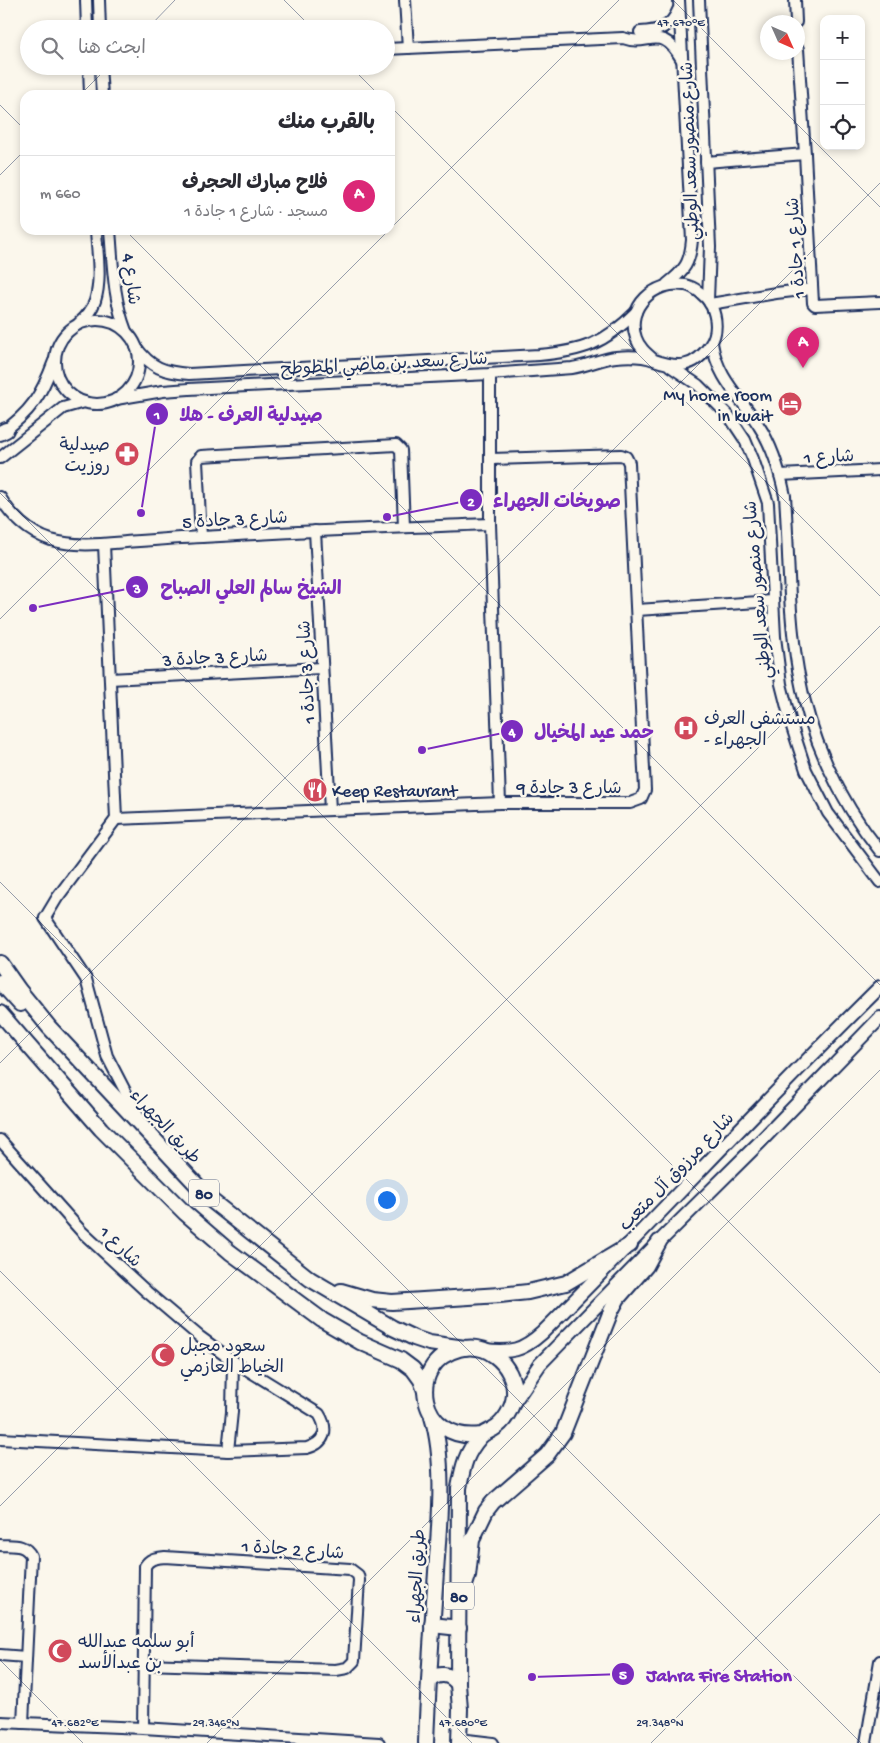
<!DOCTYPE html>
<html lang="ar">
<head>
<meta charset="utf-8">
<style>
	body { margin:0; font-family:"Gochi Hand","Playpen Sans Arabic",sans-serif; background:#f7f7f7; color:#2b2b33; direction:rtl }
	.controls { position:absolute; right:15px; top:15px; display:grid; overflow:hidden; border-radius:10px; box-shadow:0 2px 8px #0003 }
	.controls button { width:45px; height:45px; display:grid; place-items:center; padding:0; border:0; border-bottom:1px solid #e1e1e2; background:#fff; color:#2b2b33; font:25px sans-serif }
	.compass { position:absolute; left:760px; top:15px; width:45px; height:45px; border-radius:50%; background:#fff; box-shadow:0 2px 8px #0003; rotate:135deg }
	.you { position:absolute; left:386px; top:1199px; width:18px; height:18px; margin:-12px; border:4px solid #fff; border-radius:50%; background:#1a73e8; box-shadow:0 0 0 8px #1a73e833 }
	.badge { display:grid; place-items:center; width:32px; height:32px; border-radius:50%; background:#db2777; color:#fff; font-size:16px; font-weight:700 }
	.pin { position:absolute; translate:-50% -41px; filter:drop-shadow(0 1px 2px #0008) }
	.pin::after { content:''; position:absolute; top:26px; width:18px; height:15px; background:inherit; clip-path:polygon(0 0,100% 0,50% 100%) }
	.list { margin:0; padding:0; list-style:none }
	h2 { display:flex; justify-content:space-between; align-items:center; height:65px; margin:0; padding:0 20px; font-size:21px }
	h2 small { font-size:16px; font-weight:400; color:#7c7c81 }
	.list li { display:grid; grid-template-columns:32px 1fr auto; gap:15px; align-items:center; box-sizing:border-box; height:80px; padding:0 20px; border-top:1px solid #e1e1e2 }
	.list b { display:block; font-size:19px; white-space:nowrap }
	.list p { margin:0; font-size:16px; white-space:nowrap; color:#7c7c81 }
	.list em { font-size:16px; font-style:normal; color:#7c7c81 }
	.icon { flex:none; width:28px; height:28px; fill:none; stroke:currentColor; stroke-width:2; stroke-linecap:round; stroke-linejoin:round }
	.map { position:relative; flex:none; width:880px; height:1743px; overflow:hidden; direction:ltr }
	.search { position:absolute; background:#fff; box-shadow:0 2px 8px #0003; left:20px; top:20px; width:375px; height:55px; display:flex; align-items:center; gap:12px; box-sizing:border-box; padding:0 18px; border-radius:28px; color:#7c7c81; font-size:19px }
	.panel { position:absolute; background:#fff; box-shadow:0 2px 8px #0003; left:20px; top:90px; width:375px; height:145px; border-radius:15px; direction:rtl }
	.map>svg:first-child { display:block }
</style>
</head>
<body>
<div class="map">
<svg width="880" height="1743" viewBox="0 0 880 1743">
	<rect width="100%" height="100%" fill="#fbf7ec"/>
	<filter id="ink" filterUnits="userSpaceOnUse"><feTurbulence type="fractalNoise" baseFrequency=".02" numOctaves="2"/><feDisplacementMap in="SourceGraphic" scale="10" xChannelSelector="R" yChannelSelector="G"/><feConvolveMatrix kernelMatrix="1 2 1 2 8 2 1 2 1" color-interpolation-filters="sRGB"/></filter>
	<g filter="url(#ink)">
		<g fill="none" stroke-linecap="round" stroke-linejoin="round">
			<defs>
				<g id="minor">
					<path d="M86,0l1,29"/>
					<path d="M99,0l1,29"/>
					<path d="M405,0l3,48"/>
					<path d="M699,0l11,247 -2,53"/>
					<path d="M795,0l1,22"/>
					<path d="M640,32c18,-1 31,-4 38,-22"/>
					<path d="M386,49l237,-11c27,10 37,-16 59,22"/>
					<path d="M798,49l7,105 8,149 2,2 65,-3"/>
					<path d="M89,66l1,29"/>
					<path d="M100,66l2,29"/>
					<path d="M706,162l99,-8"/>
					<path d="M110,230c3,35 3,68 16,101"/>
					<path d="M667,284c18,-14 23,-21 25,-44l-13,-240"/>
					<path d="M710,304l66,-11 35,-4"/>
					<circle cx="97" cy="362" r="42"/>
					<path d="M79,323c7,-6 13,-13 16,-22 7,-22 2,-49 1,-71"/>
					<path d="M712,343c6,37 28,53 47,83 14,21 21,46 26,70 4,57 3,116 13,174 11,65 40,129 82,181"/>
					<path d="M136,347c15,21 28,25 53,27l350,-19c44,-4 65,-11 97,-43"/>
					<path d="M670,366l28,19 31,31 16,24 8,19 15,44 7,134 6,47 11,43 14,43 22,43 52,69"/>
					<path d="M490,374v150l10,279"/>
					<path d="M116,399l47,-8 26,-2 301,-15 82,-6c15,-2 31,-10 44,-11 11,-1 27,-1 38,3 23,8 40,9 56,-15 8,-12 7,-27 1,-40 -5,-9 -16,-18 -26,-20 -30,-5 -60,22 -49,53 3,9 10,15 17,21"/>
					<path d="M0,434c31,-22 41,-38 54,-73"/>
					<path d="M0,458l63,-50 21,-6"/>
					<path d="M780,475l100,-5"/>
					<path d="M0,497c11,19 29,36 51,43 24,7 51,4 75,2 26,-2 51,-4 76,-5 96,-6 192,-9 288,-13"/>
					<path d="M315,531l15,279"/>
					<path d="M201,537l-4,-76 4,-5 195,-11 5,5 3,77"/>
					<path d="M104,544l12,275 -59,79 -12,20 41,61 21,77 31,60"/>
					<path d="M637,610l136,-9"/>
					<path d="M110,679l211,-11"/>
					<path d="M116,819l384,-16h130l11,-4 4,-9 -16,-327 -3,-6 -5,-2 -130,4"/>
					<path d="M0,1140l82,92 65,60 53,45 33,24 86,53c10,16 6,29 -12,34l-79,3 -228,-12"/>
					<path d="M228,1451l4,-39 1,-51"/>
					<path d="M0,1545c12,1 25,-2 31,11l-8,167"/>
					<path d="M0,1655l26,2"/>
					<path d="M0,1722l143,6 236,15"/>
					<path d="M143,1728l2,-162c5,-8 11,-8 20,-9l185,12 8,6 1,5 -5,81 -7,7 -11,2 -192,-6"/>
					<path d="M459,1739l34,4"/>
					<path d="M866,1743l14,-82"/>
				</g>
				<g id="major">
					<path d="M484,1350c27,3 38,1 58,-17 114,-114 223,-233 338,-346"/>
					<path d="M512,1405l28,-41 119,-122 100,-99 121,-125"/>
				</g>
				<g id="highway">
					<path d="M0,433l6,-3"/>
					<path d="M0,963l19,27 30,37 163,174 98,78 83,49 21,10 15,5 36,5"/>
					<path d="M0,982l20,22"/>
					<path d="M0,1013l101,116 84,84 45,39 92,68 38,22 41,18 12,9 8,11 4,11"/>
					<path d="M341,1291l31,9 20,2 108,-7 28,-3 38,-9 64,-38"/>
					<path d="M462,1594l6,-18 4,-36 14,-29 7,-9 54,-47 16,-22 48,-122 7,-13 28,-32 13,-24"/>
					<path d="M432,1625l27,3"/>
					<path d="M429,1681c9,-9 21,-8 29,3"/>
					<path d="M426,1743c2,-57 6,-114 10,-171 3,-46 10,-110 -4,-155"/>
					<path d="M459,1743l1,-34 -2,-25 1,-196c4,-21 6,-34 21,-51 3,-4 8,-5 13,-8 11,-6 20,-21 21,-34 1,-15 -7,-30 -19,-39 -10,-8 -23,-10 -36,-7 -54,14 -41,94 22,86"/>
				</g>
			</defs>
			<use href="#minor" stroke="#1b2f5e" stroke-width="14"/>
			<use href="#major" stroke="#1b2f5e" stroke-width="16"/>
			<use href="#highway" stroke="#1b2f5e" stroke-width="18"/>
			<use href="#minor" stroke="#fbf7ec" stroke-width="10"/>
			<use href="#major" stroke="#fbf7ec" stroke-width="12"/>
			<use href="#highway" stroke="#fbf7ec" stroke-width="14"/>
		</g>
	</g>
	<path fill="none" stroke="#1b2f5e" stroke-width="1" stroke-opacity="0.45" d="M284,0l29,29M673,0l207,207M147,29l28,-29M350,66l29,29M80,95l29,-29M0,105l25,25M390,106l490,490M0,175l25,-25M390,229l229,-229M125,230l755,755M0,493l880,880M0,619l389,-389M0,882l861,861M0,1063l880,-880M0,1271l472,472M0,1506l880,-880M0,1660l83,83M207,1743l673,-673M651,1743l229,-229"/>
	<defs>
		<symbol id="hotel-disc" viewBox="-11 -11 22 22"><circle r="9.5" fill="#d1495b" stroke="#fbf7ec"/><path d="M-6-4.5h1.5V1H6V5H4.5V3h-9V5H-6ZM-4 0a1.8 1.8 0 1 1 3.6 0ZM.5 0V-2.5h3Q6-2.5 6 0Z" fill="#fff"/></symbol>
		<symbol id="pharmacy-disc" viewBox="-11 -11 22 22"><circle r="9.5" fill="#d1495b" stroke="#fbf7ec"/><path d="M-2-6h4v4h4v4h-4v4h-4v-4h-4v-4h4Z" fill="#fff"/></symbol>
		<symbol id="hospital-disc" viewBox="-11 -11 22 22"><circle r="9.5" fill="#d1495b" stroke="#fbf7ec"/><path d="M-5-5h3v3.5h4V-5h3V5h-3V1.5h-4V5h-3Z" fill="#fff"/></symbol>
		<symbol id="restaurant-disc" viewBox="-11 -11 22 22"><circle r="9.5" fill="#d1495b" stroke="#fbf7ec"/><path d="M-5-6h1v4h1v-4h1v4h1v-4h1v5L-1.5 .5V6h-2V.5L-5-1ZM5-6V6H3V1.5H1.5Q1.5-4 5-6Z" fill="#fff"/></symbol>
		<symbol id="mosque-disc" viewBox="-11 -11 22 22"><circle r="9.5" fill="#d1495b" stroke="#fbf7ec"/><path d="M3.5-4.9A6 6 0 1 0 3.5 4.9A5 5 0 1 1 3.5-4.9Z" fill="#fff"/></symbol>
	</defs>
	<g fill-rule="evenodd">
		<use href="#hotel-disc" x="776" y="390" width="28" height="28"/>
		<use href="#pharmacy-disc" x="113" y="440" width="28" height="28"/>
		<use href="#hospital-disc" x="672" y="714" width="28" height="28"/>
		<use href="#restaurant-disc" x="301" y="776" width="28" height="28"/>
		<use href="#mosque-disc" x="149" y="1341" width="28" height="28"/>
		<use href="#mosque-disc" x="46" y="1637" width="28" height="28"/>
	</g>
	<g text-anchor="middle" stroke-width="5" stroke-linejoin="round" paint-order="stroke">
		<g fill="#fbf7ec" stroke="#5e6b89" stroke-width="1">
			<rect x="189" y="1179.5" width="30" height="27" rx="4"/>
			<rect x="444" y="1582.5" width="30" height="27" rx="4"/>
		</g>
		<g font-size="16" font-weight="bold" fill="#1b2f5e">
			<text x="204" y="1199">80</text>
			<text x="459" y="1602">80</text>
		</g>
		<g font-size="18" fill="#1b2f5e" stroke="#fbf7ec">
			<text transform="translate(689 151) rotate(-92)" y="6">شارع منصور سعد الوطني</text>
			<text transform="translate(795 248) rotate(-94)" y="6">شارع 1 جادة 1</text>
			<text transform="translate(132 279) rotate(83)" y="6">شارع 4</text>
			<text transform="translate(384 363) rotate(-3)" y="6">شارع سعد بن ماضي المطوطح</text>
			<text transform="translate(829 456) rotate(-3)" y="6">شارع 1</text>
			<text transform="translate(235 519) rotate(-3)" y="6">شارع 3 جادة 5</text>
			<text transform="translate(757 590) rotate(-95)" y="6">شارع منصور سعد الوطني</text>
			<text transform="translate(215 657) rotate(-3)" y="6">شارع 3 جادة 3</text>
			<text transform="translate(306 672) rotate(-93)" y="6">شارع 3 جادة 1</text>
			<text x="569" y="793">شارع 3 جادة 9</text>
			<text transform="translate(166 1126) rotate(47)" y="6">طريق الجهراء</text>
			<text transform="translate(676 1171) rotate(-46)" y="6">شارع مرزوق آل متعب</text>
			<text transform="translate(121 1246) rotate(44)" y="6">شارع 1</text>
			<text transform="translate(293 1549) rotate(4)" y="6">شارع 2 جادة 1</text>
			<text transform="translate(416 1576) rotate(-87)" y="6">طريق الجهراء</text>
		</g>
		<g font-size="18" fill="#1b2f5e" stroke="#fbf7ec" text-anchor="start">
			<text x="772" y="400" text-anchor="end">My home room<tspan x="772" dy="21">in kuait</tspan></text>
			<text x="110" y="450" text-anchor="end">صيدلية<tspan x="110" dy="21">روزيت</tspan></text>
			<text x="704" y="724">مستشفى العرف<tspan x="704" dy="21">- الجهراء</tspan></text>
			<text x="332" y="796">Keep Restaurant</text>
			<text x="180" y="1351">سعود مجبل<tspan x="180" dy="21">الخياط العازمي</tspan></text>
			<text x="78" y="1647">أبو سلمه عبدالله<tspan x="78" dy="21">بن عبدالأسد</tspan></text>
		</g>
	</g>
	<g font-size="12" text-anchor="middle" fill="#1b2f5e" stroke="#fbf7ec" stroke-width="5" stroke-linejoin="round" paint-order="stroke">
		<text x="681" y="26">47.670°E</text>
		<text x="75" y="1726">47.682°E</text>
		<text x="216" y="1726">29.346°N</text>
		<text x="463" y="1726">47.680°E</text>
		<text x="660" y="1726">29.348°N</text>
	</g>
	<path fill="none" stroke="#7b2cbf" stroke-width="2" d="M141 513L157 414M387 517L471 500M33 608L137 587M422 750L512 731M532 1677L623 1674"/>
	<g fill="#7b2cbf" stroke="#fbf7ec" stroke-width="2">
		<circle cx="141" cy="513" r="5"/>
		<circle cx="387" cy="517" r="5"/>
		<circle cx="33" cy="608" r="5"/>
		<circle cx="422" cy="750" r="5"/>
		<circle cx="532" cy="1677" r="5"/>
		<circle cx="157" cy="414" r="12"/>
		<circle cx="471" cy="500" r="12"/>
		<circle cx="137" cy="587" r="12"/>
		<circle cx="512" cy="731" r="12"/>
		<circle cx="623" cy="1674" r="12"/>
	</g>
	<g font-size="15" text-anchor="middle" font-weight="bold" fill="#fff">
		<text x="157" y="419">1</text>
		<text x="471" y="506">2</text>
		<text x="137" y="593">3</text>
		<text x="512" y="736">4</text>
		<text x="623" y="1679">5</text>
	</g>
	<g font-size="19" text-anchor="middle" font-weight="bold" fill="#7b2cbf" stroke="#fbf7ec" stroke-width="5" stroke-linejoin="round" paint-order="stroke">
		<text x="251" y="421">صيدلية العرف - هلا</text>
		<text x="557" y="507">صويخات الجهراء</text>
		<text x="251" y="594">الشيخ سالم العلي الصباح</text>
		<text x="594" y="738">حمد عيد المخيال</text>
		<text x="719" y="1681">Jahra Fire Station</text>
	</g>
</svg>
<div class="controls">
<button>+</button>
<button>−</button>
<button><svg class="icon" aria-label="locate" viewBox="0 0 24 24"><circle cx="12" cy="12" r="6"/><path d="M12 2v4M12 18v4M2 12h4M18 12h4"/></svg></button>
</div>
<svg class="compass" viewBox="-18 -18 36 36"><path d="M0-13l5 13h-10z" fill="#e53935"/><path d="M0 13l5-13h-10z" fill="#7c7c81"/></svg>
<div class="you"></div>
<div class="pin badge" style="left:803px;top:368px">A</div>
<div class="search"><svg class="icon" aria-label="search" viewBox="0 0 24 24"><circle cx="10" cy="10" r="6"/><path d="M15 15l6 6"/></svg>ابحث هنا</div>
<section class="panel">
<h2>بالقرب منك<small></small></h2>
<ul class="list">
<li><span class="badge">A</span><div><b>فلاح مبارك الحجرف</b><p>مسجد · شارع 1 جادة 1</p></div><em>660 m</em></li>
</ul>
</section>
</div>
</body>
</html>
